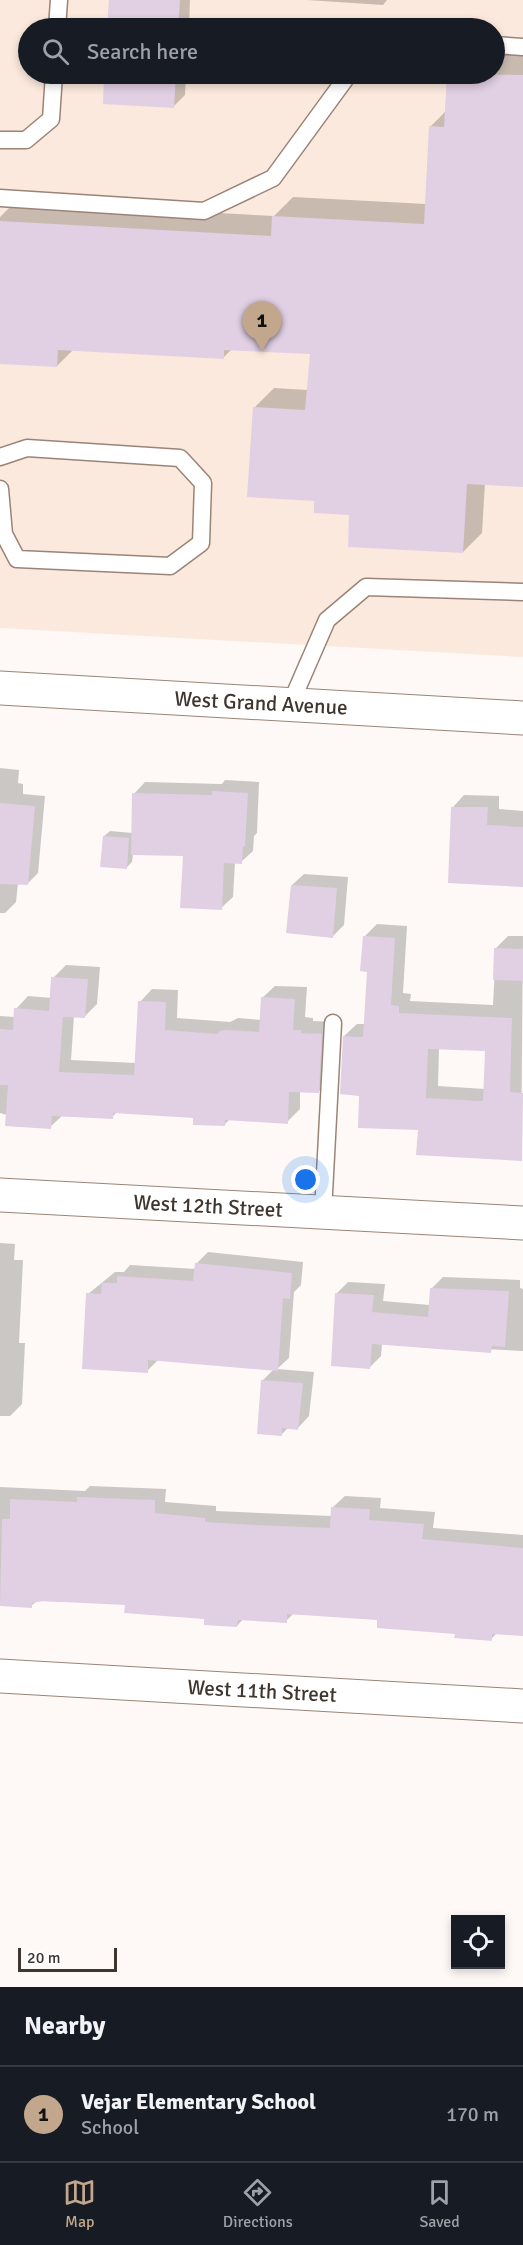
<!DOCTYPE html>
<html lang="en">
<head>
<meta charset="utf-8">
<style>
	body { margin:0; font-family:Signika,sans-serif; background:#242831; color:#f1f3f6 }
	.controls { position:absolute; right:18px; bottom:18px; display:grid; overflow:hidden; border-radius:0px; box-shadow:0 3px 9px #0003 }
	.controls button { width:54px; height:54px; display:grid; place-items:center; padding:0; border:0; border-bottom:2px solid #363941; background:#171b24; color:#f1f3f6; font:30px sans-serif }
	.scale { position:absolute; left:18px; bottom:15px; width:99px; box-sizing:border-box; padding-left:6px; border:3px solid #403630; border-top:0; font-size:16px; line-height:21px; white-space:nowrap; color:#403630; -webkit-text-stroke:4px #fff; paint-order:stroke }
	.you { position:absolute; left:306px; top:1180px; width:21px; height:21px; margin:-15px; border:4px solid #fff; border-radius:50%; background:#1a73e8; box-shadow:0 0 0 9px #1a73e833 }
	.badge { display:grid; place-items:center; width:39px; height:39px; border-radius:50%; background:#c2a78c; color:#111; font-size:20px; font-weight:700 }
	.pin { position:absolute; translate:-50% -50px; filter:drop-shadow(0 2px 3px #0008) }
	.pin::after { content:''; position:absolute; top:32px; width:21px; height:18px; background:inherit; clip-path:polygon(0 0,100% 0,50% 100%) }
	.list { margin:0; padding:0; list-style:none }
	h2 { display:flex; justify-content:space-between; align-items:center; height:78px; margin:0; padding:0 24px; font-size:26px }
	h2 small { font-size:20px; font-weight:400; color:#9ea1a6 }
	.list li { display:grid; grid-template-columns:39px 1fr auto; gap:18px; align-items:center; box-sizing:border-box; height:96px; padding:0 24px; border-top:2px solid #363941 }
	.list b { display:block; font-size:22px; white-space:nowrap }
	.list p { margin:0; font-size:20px; white-space:nowrap; color:#9ea1a6 }
	.list em { font-size:20px; font-style:normal; color:#9ea1a6 }
	.icon { flex:none; width:33px; height:33px; fill:none; stroke:currentColor; stroke-width:2; stroke-linecap:round; stroke-linejoin:round }
	.map { position:relative; flex:none; width:523px; height:1987px; overflow:hidden }
	.search { position:absolute; background:#171b24; box-shadow:0 3px 9px #0003; left:18px; right:18px; top:18px; height:66px; display:flex; align-items:center; gap:15px; box-sizing:border-box; padding:0 21px; border-radius:33px; color:#9ea1a6; font-size:22px }
	.sheet { height:174px; background:#171b24 }
	nav { display:flex; justify-content:space-around; align-items:center; box-sizing:border-box; height:84px; border-top:2px solid #363941; background:#171b24; font-size:16px; color:#9ea1a6 }
	nav a { display:grid; justify-items:center; gap:3px }
	nav .on { color:#c2a78c }
	.map>svg:first-child { display:block }
</style>
</head>
<body>
<div class="map">
<svg width="523" height="1987" viewBox="0 0 523 1987">
	<rect width="100%" height="100%" fill="#fef9f6"/>
	<path fill="#fce9dd" fill-rule="evenodd" d="M0,0h523v657l-523,-29zM28,28h466v46h-466z"/>
	<g fill="#0003" fill-rule="evenodd">
		<path d="M110,0h80l-1,28h-80z"/>
		<path d="M307,0h80l-4,5z"/>
		<path d="M494,53l29,2v430l-38,-2 -3,50 -19,19 -147,-52 -62,-92 20,-20 34,2 4,-37 -80,-4 -9,9 -150,-8 -16,16 -57,-3v-146l15,-15 259,14 19,-19 133,7 4,-77 16,-16 2,-37h46z"/>
		<path d="M106,74h80l-1,21 -12,12 -69,-5z"/>
		<path d="M0,768l19,2 -1,13 5,1v10l22,2 -7,77 -11,11 -9,-1 -2,19 -11,11h-5z"/>
		<path d="M225,780l34,2 -2,51 -3,3 -1,15 -12,11h-6l-2,35 -12,11 -37,-53 -51,-2 -1,9 -6,6 -22,-32 6,-5 23,2 1,-39 11,-12 77,2z"/>
		<path d="M464,795l35,1v13l24,2v74l-70,-78z"/>
		<path d="M304,874l44,3 -4,48 -12,12 -40,-52z"/>
		<path d="M377,924l30,2 -4,67 8,1 -1,7 83,4 3,-57 12,-12h15l-2,223 -102,-30 -58,-34 -17,-59 13,-12h9l3,-54 -5,-33zM439,1048l47,2 -1,39 -47,-3z"/>
		<path d="M66,965l34,2 -3,37 -12,12h-11l-3,44 65,3 4,-61 12,-13 26,1 -1,28 53,4 8,-4 23,2 1,-22 13,-12 32,1 -2,30 8,1v3l21,1 -3,57 -13,13 -18,-1v18l-13,13 -57,-3 -6,6 -29,-8 -77,-6 -6,6 -49,-2 -13,12 -50,-14v-97l15,1 1,-8 12,-13 24,2 1,-20z"/>
		<path d="M0,1243l15,1 -1,16h9l-4,83h6l-3,61 -12,12h-10z"/>
		<path d="M208,1252l95,10 -2,23 -7,7 -5,66 -12,11 37,3 -5,44 -11,12 -9,-1 -8,8 -19,-54 12,-12 -115,-10 -12,12 -59,-77 27,-22h9l6,-7 66,4v-5z"/>
		<path d="M443,1277l77,3v8l3,1v62l-141,-7 -1,12 -12,12 -32,-75 11,-11 37,2 -2,17 47,4 2,-17z"/>
		<path d="M90,1486l76,3 -1,13 51,4v5l116,5 1,-9 12,-11 36,2 -1,10 55,4 -2,16 90,7v100l-26,-2 -6,6 -112,-20 -85,-6 -8,8 -43,-2 -6,7 -110,-23 -90,-2 -6,5 -31,-2v-117l85,4z"/>
	</g>
	<g fill="#e1cfe4" fill-rule="evenodd">
		<path d="M109,0h71l-2,28h-71z"/>
		<path d="M104,74h72l-2,34 -71,-4z"/>
		<path d="M447,74l76,1v412l-56,-3 -4,69 -115,-6 1,-32 -35,-2v-12l-67,-4 6,-90 52,3 5,-56 -86,-4v9l-166,-9 -1,17 -57,-3v-143l271,15 1,-20 152,8 5,-98 15,1z"/>
		<path d="M212,791l36,2 -3,53h-2l-1,18 -18,-1 -2,47 -42,-2 3,-52 -52,-1 1,-62 80,2z"/>
		<path d="M0,803l35,3 -7,79 -28,-1z"/>
		<path d="M451,807h37l-1,18 36,2v60l-75,-4z"/>
		<path d="M103,836l26,2 -2,31 -27,-2z"/>
		<path d="M291,885l46,3 -4,50 -47,-5z"/>
		<path d="M363,936l32,2 -4,67 8,1v7l113,5 -2,74 13,1 -1,68 -106,-6 2,-25 -60,-2 1,-32 -19,-2 3,-58 20,1 4,-65 -7,-1zM428,1049l57,2 -2,50 -57,-3z"/>
		<path d="M494,948l29,1v32l-30,-1z"/>
		<path d="M51,977l37,2 -3,39 -22,-1 -4,55 75,3 4,-74 28,1 -1,28 53,4 1,-3 6,-1 34,2 2,-35 34,2 -2,31h8v3l21,1 -3,59 -30,-1 -1,32 -63,-4v6l-32,-1v-7l-80,-5v6l-61,-3 -1,13 -46,-3 3,-41h-8v-56l13,1 1,-22 35,3z"/>
		<path d="M195,1263l97,10 -2,26 -7,-1 -5,73 -130,-11v13l-66,-4 4,-76 15,1 1,-11h15v-7l76,5z"/>
		<path d="M430,1288l79,3 -4,56 -13,-1 -1,7 -119,-9 -2,25 -39,-3 4,-73 39,2 -2,17 56,5z"/>
		<path d="M261,1380l42,3 -5,47 -16,-2v8l-25,-2z"/>
		<path d="M77,1497l78,3v13l50,5v4l50,3 75,3 1,-21 39,2 -1,11 55,4 -2,15 101,9v88l-31,-2v7l-38,-3 1,-4 -78,-6v-8l-90,-6v9l-49,-3 -1,7 -33,-2v-6l-80,-6 1,-8 -82,-4 -11,2v5l-32,-2 2,-87h8v-20l67,3z"/>
	</g>
	<g fill="none" stroke-linecap="round" stroke-linejoin="round">
		<defs>
			<g id="service">
				<path d="M57,28l2,-28"/>
				<path d="M494,45l29,2"/>
				<path d="M0,140h26l25,-21 3,-45"/>
				<path d="M0,198l204,13 69,-33 76,-104"/>
				<path d="M0,457l27,-9 153,10 23,25 -2,60 -31,23 -153,-7 -13,-25 -4,-45"/>
				<path d="M290,705l37,-85 39,-33 157,5"/>
				<path d="M323,1212l10,-189"/>
			</g>
			<g id="minor">
				<path d="M0,1195l523,28"/>
				<path d="M0,1676l523,30"/>
			</g>
			<path id="tertiary" d="M0,688l523,30"/>
		</defs>
		<use href="#service" stroke="#9a8477" stroke-width="19"/>
		<use href="#minor" stroke="#9a8477" stroke-width="35"/>
		<use href="#tertiary" stroke="#9a8477" stroke-width="35"/>
		<use href="#service" stroke="#fff" stroke-width="16"/>
		<use href="#minor" stroke="#fff" stroke-width="33"/>
		<use href="#tertiary" stroke="#fff" stroke-width="33"/>
	</g>
	<g text-anchor="middle" stroke-width="5" stroke-linejoin="round" paint-order="stroke">
		<g font-size="21" fill="#403630" stroke="#fff">
			<text transform="translate(261 703) rotate(3)" y="7">West Grand Avenue</text>
			<text transform="translate(208 1206) rotate(3)" y="7">West 12th Street</text>
			<text transform="translate(262 1691) rotate(3)" y="7">West 11th Street</text>
		</g>
	</g>
</svg>
<div class="controls">
<button><svg class="icon" aria-label="locate" viewBox="0 0 24 24"><circle cx="12" cy="12" r="6"/><path d="M12 2v4M12 18v4M2 12h4M18 12h4"/></svg></button>
</div>
<div class="scale">20 m</div>
<div class="you"></div>
<div class="pin badge" style="left:262px;top:351px">1</div>
<div class="search"><svg class="icon" aria-label="search" viewBox="0 0 24 24"><circle cx="10" cy="10" r="6"/><path d="M15 15l6 6"/></svg>Search here</div>
</div>
<section class="sheet">
<h2>Nearby<small></small></h2>
<ul class="list">
<li><span class="badge">1</span><div><b>Vejar Elementary School</b><p>School</p></div><em>170 m</em></li>
</ul>
</section>
<nav>
<a class="on"><svg class="icon" aria-label="map" viewBox="0 0 24 24"><path d="M3 6l6-2 6 2 6-2v14l-6 2-6-2-6 2zM9 4v14M15 6v14"/></svg>Map</a>
<a><svg class="icon" aria-label="directions" viewBox="0 0 24 24"><path d="M12 3l9 9-9 9-9-9zM9 14v-3h6M13 9l2 2-2 2"/></svg>Directions</a>
<a><svg class="icon" aria-label="saved" viewBox="0 0 24 24"><path d="M7 4h10v16l-5-4-5 4z"/></svg>Saved</a>
</nav>
</body>
</html>
